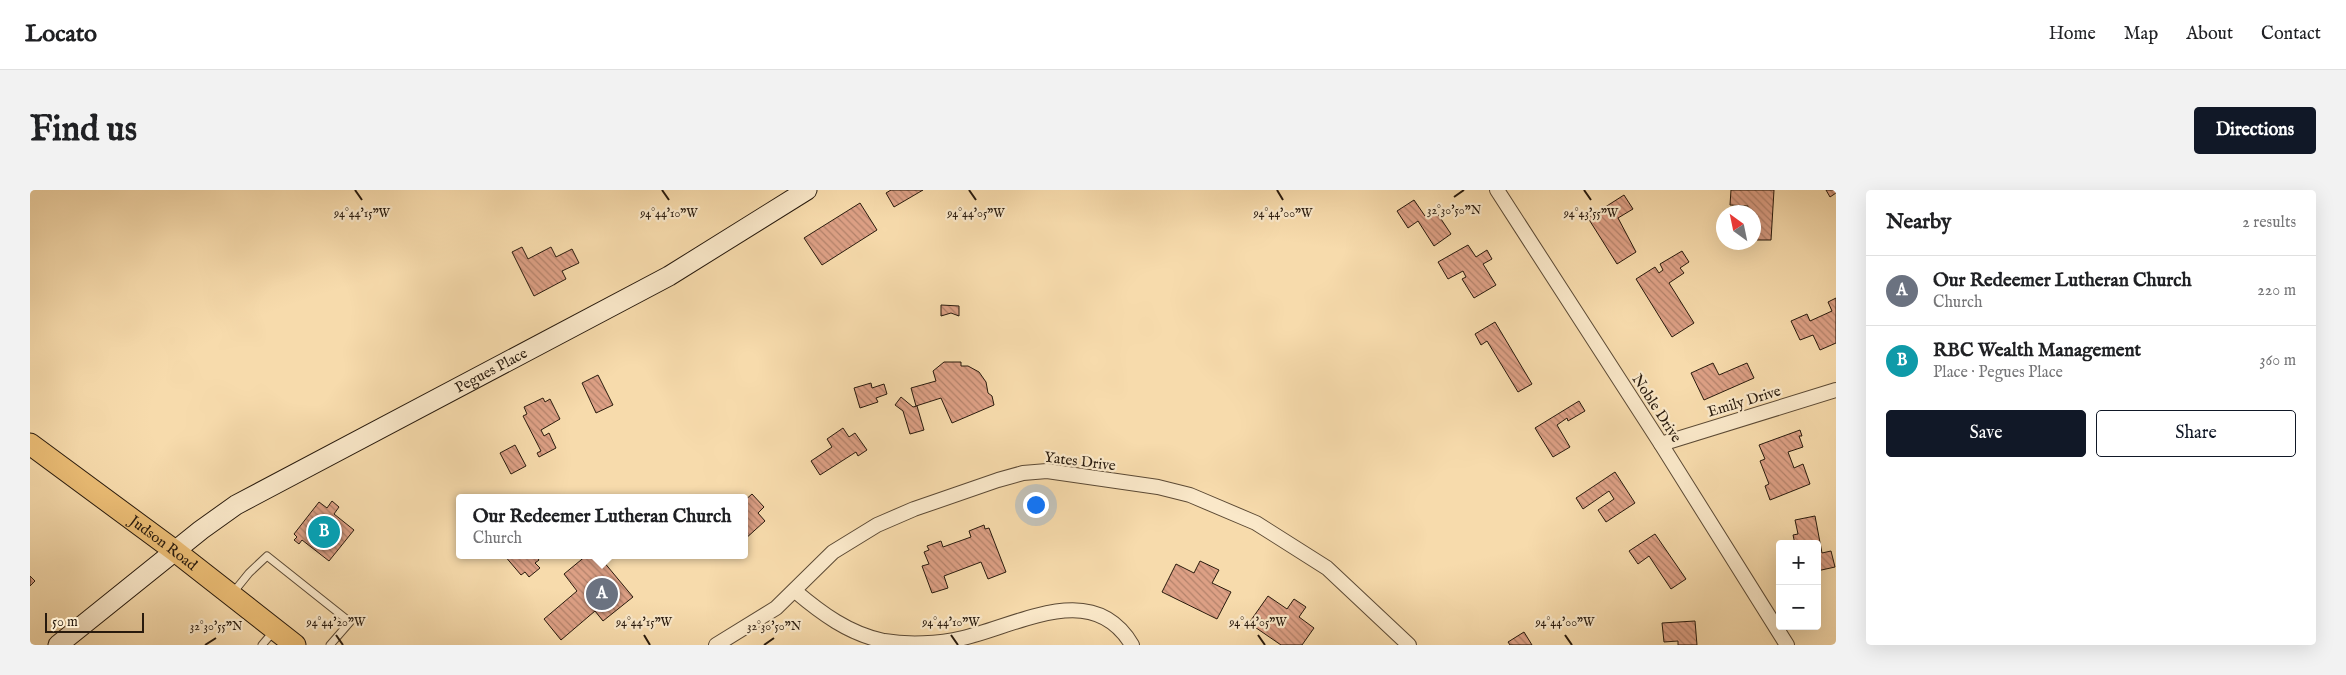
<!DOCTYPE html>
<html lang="en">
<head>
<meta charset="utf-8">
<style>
	body { margin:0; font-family:"IM FELL English",serif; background:#f2f2f2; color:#202124 }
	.controls { position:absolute; right:15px; bottom:15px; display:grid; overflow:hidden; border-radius:5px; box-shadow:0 5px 20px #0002 }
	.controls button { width:45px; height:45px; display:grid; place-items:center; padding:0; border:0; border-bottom:1px solid #e0e0e0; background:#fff; color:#202124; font:25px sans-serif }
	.compass { position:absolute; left:1686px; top:15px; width:45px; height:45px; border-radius:50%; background:#fff; box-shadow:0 5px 20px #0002; rotate:327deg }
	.scale { position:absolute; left:15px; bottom:12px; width:99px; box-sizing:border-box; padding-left:5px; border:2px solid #281a0d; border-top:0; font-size:14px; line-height:18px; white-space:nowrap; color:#281a0d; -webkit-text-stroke:4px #fae8c9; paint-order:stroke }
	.you { position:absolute; left:1005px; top:314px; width:18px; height:18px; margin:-12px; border:4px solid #fff; border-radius:50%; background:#1a73e8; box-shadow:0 0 0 8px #1a73e833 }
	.badge { display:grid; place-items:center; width:32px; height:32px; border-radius:50%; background:#111827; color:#fff; font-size:16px; font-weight:700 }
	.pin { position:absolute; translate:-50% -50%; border:2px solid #fff; box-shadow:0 1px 5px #0006 }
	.popup { position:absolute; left:426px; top:304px; width:292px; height:65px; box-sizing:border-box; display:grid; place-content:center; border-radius:5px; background:#fff; filter:drop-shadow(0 1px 4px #0005); font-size:16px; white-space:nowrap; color:#757577 }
	.popup b { font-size:19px; color:#202124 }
	.popup::after { content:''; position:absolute; left:50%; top:100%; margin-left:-10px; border:10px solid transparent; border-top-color:#fff }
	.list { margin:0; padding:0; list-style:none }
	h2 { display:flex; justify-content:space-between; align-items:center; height:65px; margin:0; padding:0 20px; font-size:21px }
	h2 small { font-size:16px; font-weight:400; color:#757577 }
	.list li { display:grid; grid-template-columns:32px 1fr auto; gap:15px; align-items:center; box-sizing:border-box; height:70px; padding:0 20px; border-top:1px solid #e0e0e0 }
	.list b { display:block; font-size:19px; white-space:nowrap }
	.list p { margin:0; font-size:16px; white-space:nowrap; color:#757577 }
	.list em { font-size:16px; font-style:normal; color:#757577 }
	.actions { display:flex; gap:10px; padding:15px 20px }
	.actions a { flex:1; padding:11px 0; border:1px solid #111827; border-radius:5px; text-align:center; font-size:18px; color:#111827 }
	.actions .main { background:#111827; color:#fff }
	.map { position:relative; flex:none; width:1806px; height:455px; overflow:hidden; border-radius:5px }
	header { display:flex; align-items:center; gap:30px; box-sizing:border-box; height:70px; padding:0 25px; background:#fff; border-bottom:1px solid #e0e0e0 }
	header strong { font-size:24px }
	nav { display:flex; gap:28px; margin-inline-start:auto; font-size:18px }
	.intro { display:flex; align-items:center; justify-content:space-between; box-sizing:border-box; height:120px; padding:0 30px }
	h1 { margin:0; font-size:35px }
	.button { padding:12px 22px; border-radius:5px; background:#111827; color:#fff; font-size:18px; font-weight:700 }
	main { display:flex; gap:30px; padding:0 30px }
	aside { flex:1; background:#fff; border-radius:5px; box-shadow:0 5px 20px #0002 }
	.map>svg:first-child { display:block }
</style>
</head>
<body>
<header>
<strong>Locato</strong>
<nav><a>Home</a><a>Map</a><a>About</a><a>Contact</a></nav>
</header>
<div class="intro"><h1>Find us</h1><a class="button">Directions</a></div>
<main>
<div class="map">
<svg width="1806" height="455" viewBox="0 0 1806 455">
	<defs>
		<pattern id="building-back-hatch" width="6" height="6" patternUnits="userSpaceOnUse" patternTransform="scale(1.25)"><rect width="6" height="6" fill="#dda085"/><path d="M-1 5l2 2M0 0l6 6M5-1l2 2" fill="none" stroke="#b3826b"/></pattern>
	</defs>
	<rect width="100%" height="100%" fill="#f7dbac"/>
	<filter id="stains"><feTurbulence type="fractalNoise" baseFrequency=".004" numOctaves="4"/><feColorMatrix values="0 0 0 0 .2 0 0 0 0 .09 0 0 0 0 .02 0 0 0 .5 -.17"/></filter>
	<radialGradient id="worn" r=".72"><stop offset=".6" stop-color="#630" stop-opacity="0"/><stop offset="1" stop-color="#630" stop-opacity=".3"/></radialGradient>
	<g fill="url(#building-back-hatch)" stroke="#281a0d">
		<path d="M861,0h32l-29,17 -8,-14z"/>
		<path d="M1701,0h43l-3,50h-16l1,-26 -9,-2 1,-6 -18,-1z"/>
		<path d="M1796,0h10v3l-6,4z"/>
		<path d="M1594,5l9,14 -15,9 18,34 -19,12 -29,-46z"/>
		<path d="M1384,10l11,16 10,-6 16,24 -17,12 -16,-25 -10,7 -11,-17z"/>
		<path d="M830,13l17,27 -55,35 -18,-27z"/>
		<path d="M1438,55l8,12 11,-7 5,9 -9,5 13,21 -22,13 -12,-19 4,-2 -3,-6 -15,8 -10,-17z"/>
		<path d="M492,57l6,12 23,-12 5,10 16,-8 7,14 -17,8 4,8 -32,17 -22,-44z"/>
		<path d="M1652,61l7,11 -9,6 4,5 -15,10 25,40 -22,14 -36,-58 19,-12 4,6 4,-3 -3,-6z"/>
		<path d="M1806,108v45l-16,7 -7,-15 -13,5 -9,-19 16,-7 3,7 22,-10 -4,-9z"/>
		<path d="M911,115l18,1v10l-8,-3 -10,3z"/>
		<path d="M1465,132l37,62 -14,8 -31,-51 -6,4 -6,-11z"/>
		<path d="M914,172h17v4h7l11,6 7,10 2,11 4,3 2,9 -42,18 -11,-25 -25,8 -5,-18 25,-7 -3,-10z"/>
		<path d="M1683,173l6,12 28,-12 7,15 -50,22 -13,-27z"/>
		<path d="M568,185l15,30 -17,8 -14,-30z"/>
		<path d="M841,193l1,5 12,-4 3,10 -11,4 2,4 -18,6 -6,-20z"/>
		<path d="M871,207l12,10 4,-1 7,24 -14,4 -7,-23 -8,-6z"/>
		<path d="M513,208l2,4 5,-3 10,20 -19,11 3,6 5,-3 7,15 -17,9 -2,-4 4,-2 -18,-35 4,-2 -3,-7z"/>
		<path d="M1549,211l6,10 -17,10 -1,-3 -10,7 13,22 -17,10 -18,-29z"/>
		<path d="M813,238l6,9 6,-4 12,17 -9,6 -2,-4 -36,23 -9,-14 21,-14 -5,-8z"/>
		<path d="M1770,240l2,6h-3l4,11 -15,5 6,16 9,-4 7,20 -40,16 -5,-14 4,-2 -9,-23 5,-2 -6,-14z"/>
		<path d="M485,255l11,21 -15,8 -11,-21z"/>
		<path d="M1585,282l20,31 -29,19 -8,-12 16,-11 -5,-8 -26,18 -7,-11z"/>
		<path d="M722,304l12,13 -6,6 7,8 -21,19v-39z"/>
		<path d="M302,311l7,6 -5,7 20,16 -25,31 -27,-21 -3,4 -5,-4 3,-3 -3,-3 25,-32 8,6z"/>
		<path d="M1785,326l7,37 9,-2 4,16 -18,4v-27h-22l-2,-9 5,-1 -3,-14z"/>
		<path d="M954,335l1,4 4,-1 17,44 -18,7 -7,-17 -37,14 4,12 -16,5 -10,-27 7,-2 -5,-12 5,-2 -2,-4 14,-5 2,6 28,-10 -2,-6z"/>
		<path d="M1625,344l31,45 -15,10 -22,-33 -11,8 -9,-13z"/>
		<path d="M474,365h31l4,5 -4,3 5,5 -11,9 -4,-5 -4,3z"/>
		<path d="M557,365h11l35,42 -30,24 -8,-10 -34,29 -17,-21 33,-28 -13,-17z"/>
		<path d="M1170,371l19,9 -7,13 19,9 -14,27 -55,-27 14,-28 18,9z"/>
		<path d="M0,386l5,5 -5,5z"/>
		<path d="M1238,406l19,13 7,-10 12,8 -7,10 15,11 -12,17h-21l-32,-22z"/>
		<path d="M1665,431l2,24h-19v-4l-14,1 -2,-19z"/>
		<path d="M1494,442l8,13h-22l-2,-3z"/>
	</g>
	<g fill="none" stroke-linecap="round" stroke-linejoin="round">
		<defs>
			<g id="lane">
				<path d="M202,404l17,-21 18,-17 83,66 -20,23"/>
				<path d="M232,455l11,-13"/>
			</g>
			<g id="street">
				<path d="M1467,0l164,254 126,201"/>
				<path d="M1631,254l175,-54"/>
				<path d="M765,401c26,22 54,43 89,50 24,4 54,3 79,-3 56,-13 130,-59 169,7"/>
				<path d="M686,455l60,-37 57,-56 44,-27 37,-16 84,-29 25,-7 24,-2 111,16 32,8 66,28 71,45 82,77"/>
			</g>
			<g id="secondary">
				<path id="s1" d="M28,455l143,-115 35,-25 433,-229 138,-86"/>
			</g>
			<g id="primary">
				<path id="s2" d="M0,254l145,107 120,94"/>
			</g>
		</defs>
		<use href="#lane" stroke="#5c4a35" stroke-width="9"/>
		<use href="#street" stroke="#5c4a35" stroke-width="16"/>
		<use href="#secondary" stroke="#281a0d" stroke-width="21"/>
		<use href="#primary" stroke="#281a0d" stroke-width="23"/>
		<use href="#lane" stroke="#fae8c9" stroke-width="7"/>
		<use href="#street" stroke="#fae8c9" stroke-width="14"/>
		<use href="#secondary" stroke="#fae8c9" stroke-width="19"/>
		<use href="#primary" stroke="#ecbe76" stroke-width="21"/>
	</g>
	<path fill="none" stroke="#281a0d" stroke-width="2" d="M325,0l7,10M632,0l7,10M939,0l7,10M1247,0l6,10M1554,0l7,10M1424,7l10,-7M306,445l7,10M614,445l6,10M921,445l7,10M1228,445l7,10M1535,445l7,10M175,455l11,-7M734,455l10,-7"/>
	<g text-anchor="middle" stroke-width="4.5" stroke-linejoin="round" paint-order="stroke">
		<g font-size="15" fill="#281a0d" stroke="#fae8c9">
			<text dy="5" stroke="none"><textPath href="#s1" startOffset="515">Pegues Place</textPath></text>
			<text transform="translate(1714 211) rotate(-17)" y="5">Emily Drive</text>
			<text transform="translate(1627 218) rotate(57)" y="5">Noble Drive</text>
			<text transform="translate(1050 271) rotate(7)" y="5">Yates Drive</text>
			<text dy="5" stroke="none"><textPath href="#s2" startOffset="166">Judson Road</textPath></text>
		</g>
	</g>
	<g font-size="12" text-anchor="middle" fill="#281a0d" stroke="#fae8c9" stroke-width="4.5" stroke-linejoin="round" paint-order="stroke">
		<text x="1424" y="24">32°30'50"N</text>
		<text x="1561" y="27">94°43'55"W</text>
		<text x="332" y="27">94°44'15"W</text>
		<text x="639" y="27">94°44'10"W</text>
		<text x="946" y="27">94°44'05"W</text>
		<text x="1253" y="27">94°44'00"W</text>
		<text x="306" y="436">94°44'20"W</text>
		<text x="614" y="436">94°44'15"W</text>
		<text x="921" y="436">94°44'10"W</text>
		<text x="1228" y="436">94°44'05"W</text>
		<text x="1535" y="436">94°44'00"W</text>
		<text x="186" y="440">32°30'55"N</text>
		<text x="744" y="440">32°30'50"N</text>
	</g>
	<rect width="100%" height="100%" filter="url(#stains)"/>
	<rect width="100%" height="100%" fill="url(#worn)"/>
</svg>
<div class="controls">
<button>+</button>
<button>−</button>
</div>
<svg class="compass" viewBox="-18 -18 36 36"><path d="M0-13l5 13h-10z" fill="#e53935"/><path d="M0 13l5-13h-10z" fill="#757577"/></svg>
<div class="scale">50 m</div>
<div class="you"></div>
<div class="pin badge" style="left:572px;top:404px;background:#6b7280">A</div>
<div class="popup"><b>Our Redeemer Lutheran Church</b>Church</div>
<div class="pin badge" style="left:294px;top:342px;background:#0f9aa8">B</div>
</div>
<aside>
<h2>Nearby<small>2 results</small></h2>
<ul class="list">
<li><span class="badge" style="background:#6b7280">A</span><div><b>Our Redeemer Lutheran Church</b><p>Church</p></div><em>220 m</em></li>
<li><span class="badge" style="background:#0f9aa8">B</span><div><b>RBC Wealth Management</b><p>Place · Pegues Place</p></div><em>360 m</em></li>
</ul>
<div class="actions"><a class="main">Save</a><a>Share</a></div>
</aside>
</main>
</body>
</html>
